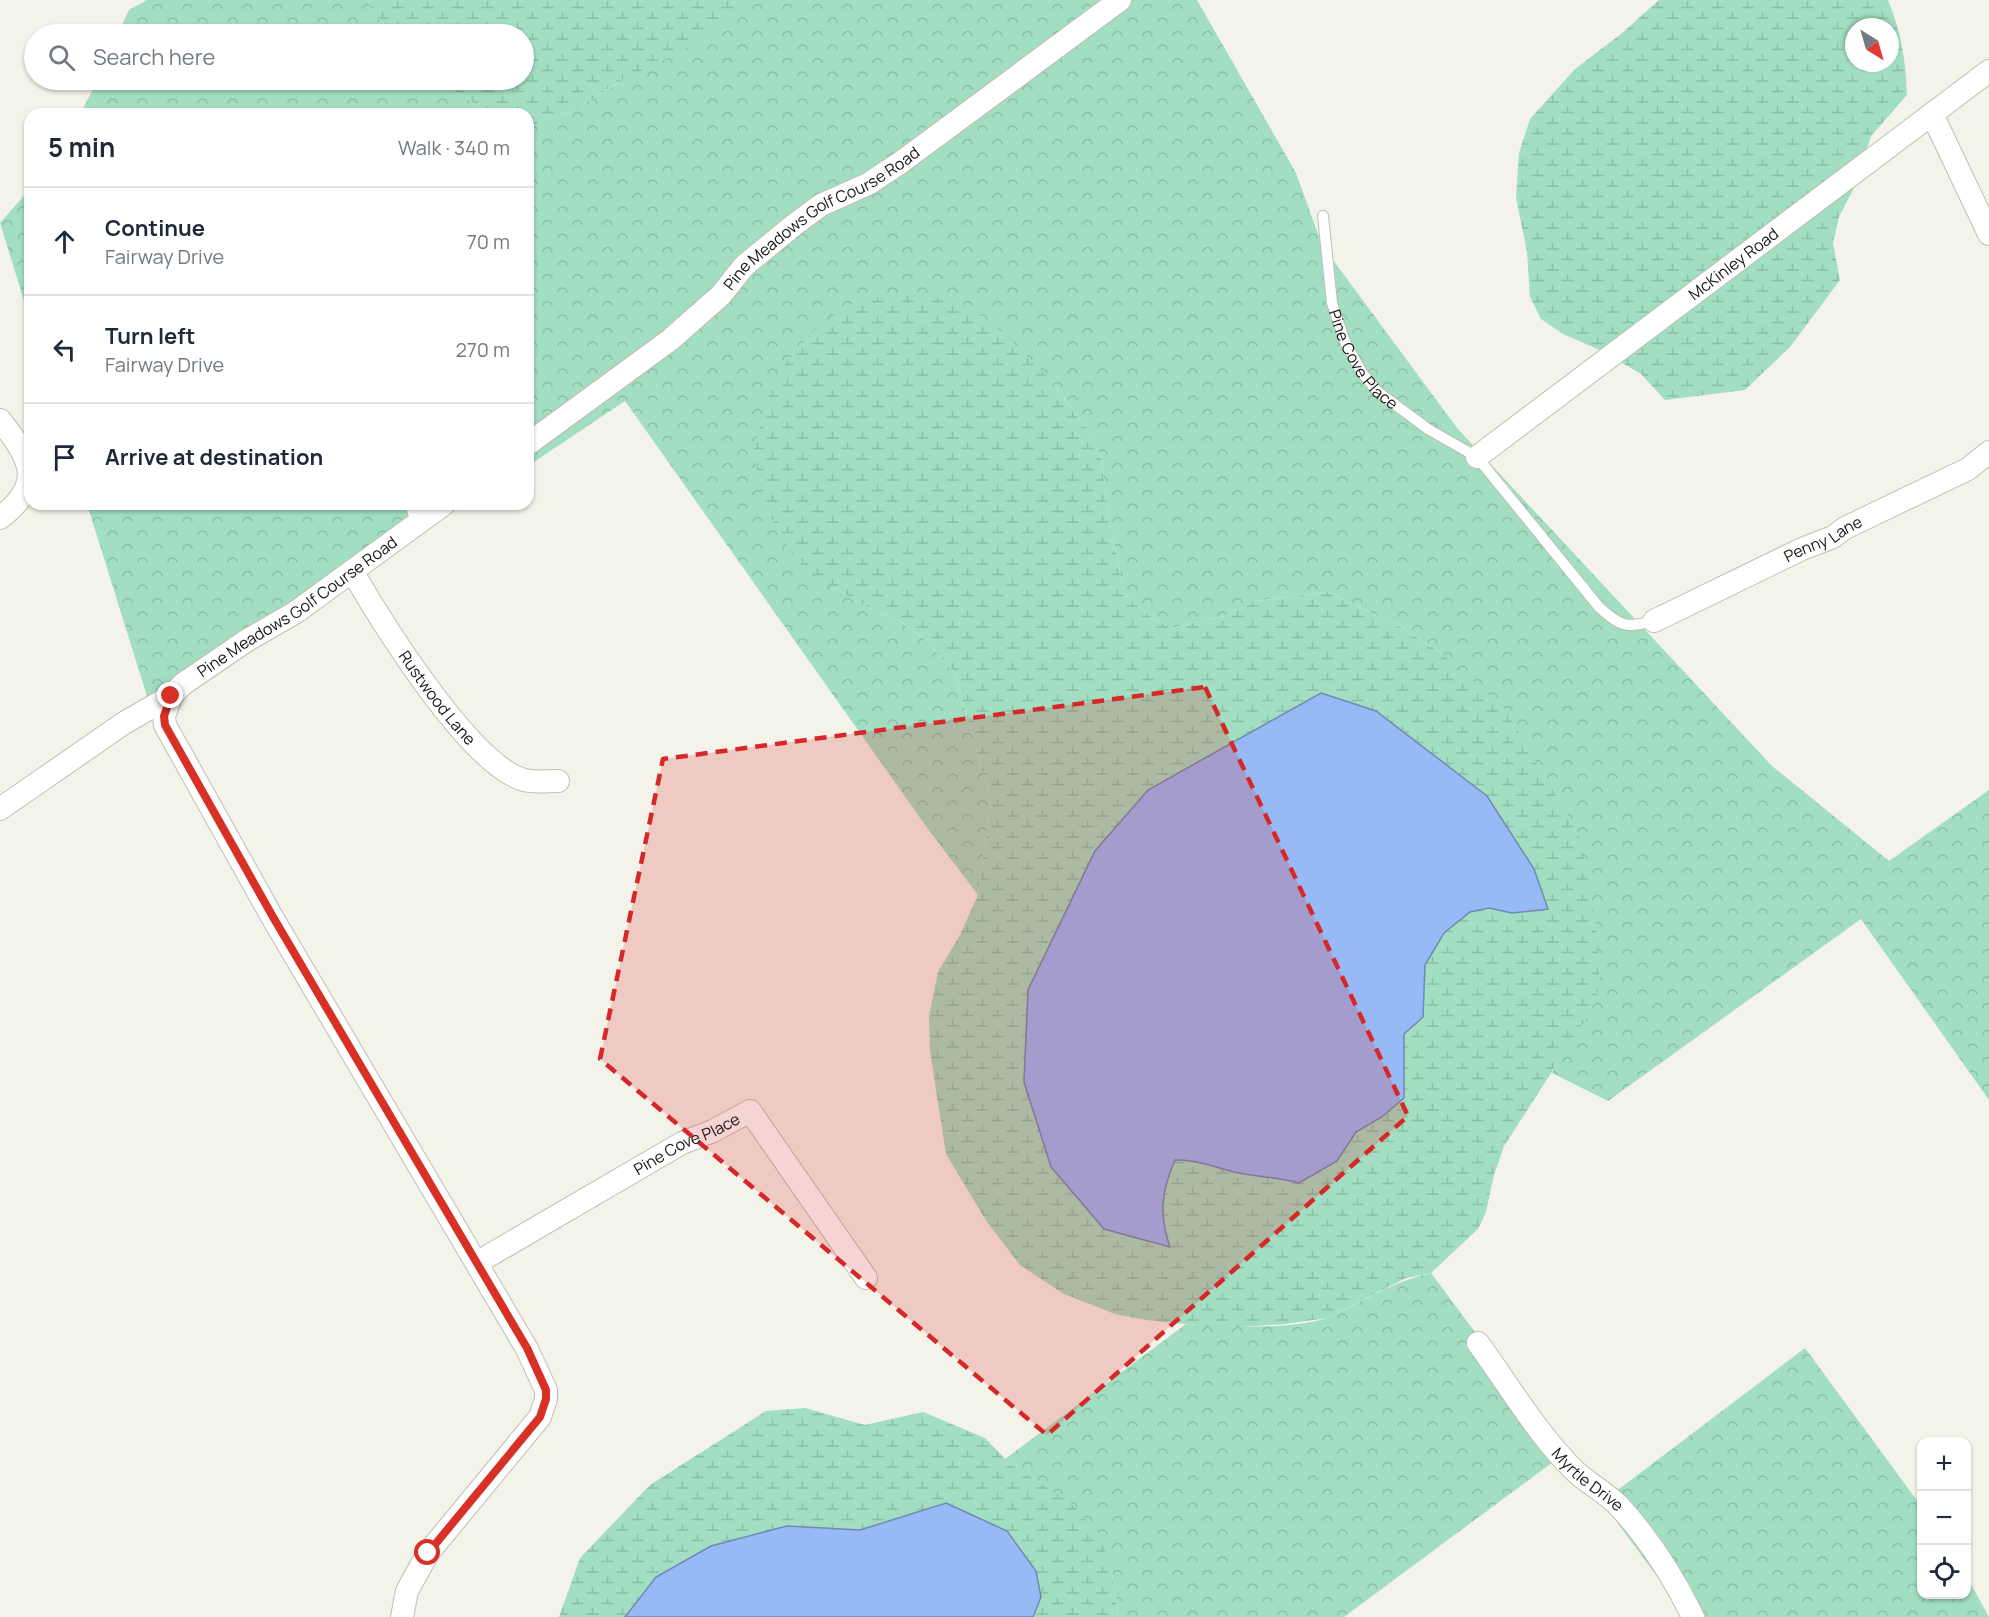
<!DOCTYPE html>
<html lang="en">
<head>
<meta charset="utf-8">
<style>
	body { margin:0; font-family:Manrope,sans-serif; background:#f2f2f3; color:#1f2937 }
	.controls { position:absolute; right:18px; bottom:18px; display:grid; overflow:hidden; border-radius:12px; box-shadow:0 2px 4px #0004 }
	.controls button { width:54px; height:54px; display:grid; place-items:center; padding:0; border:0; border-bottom:2px solid #e0e1e3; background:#fff; color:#1f2937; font:30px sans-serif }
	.compass { position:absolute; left:1845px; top:18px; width:54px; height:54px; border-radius:50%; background:#fff; box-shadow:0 2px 4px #0004; rotate:143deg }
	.stop { position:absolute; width:18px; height:18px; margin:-14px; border:4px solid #d93025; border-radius:50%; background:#fff }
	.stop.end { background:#d93025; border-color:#fff; box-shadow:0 2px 6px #0008 }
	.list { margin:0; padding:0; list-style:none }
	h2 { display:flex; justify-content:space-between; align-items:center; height:78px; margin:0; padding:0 24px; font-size:26px }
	h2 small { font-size:20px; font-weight:400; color:#747a83 }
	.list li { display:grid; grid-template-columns:39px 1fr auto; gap:18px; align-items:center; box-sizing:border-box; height:108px; padding:0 24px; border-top:2px solid #e0e1e3 }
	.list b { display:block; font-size:22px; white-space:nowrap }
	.list p { margin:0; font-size:20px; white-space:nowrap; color:#747a83 }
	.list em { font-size:20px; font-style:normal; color:#747a83 }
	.icon { flex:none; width:33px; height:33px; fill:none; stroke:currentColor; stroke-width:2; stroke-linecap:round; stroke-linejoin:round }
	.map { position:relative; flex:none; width:1989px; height:1617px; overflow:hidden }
	.search { position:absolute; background:#fff; box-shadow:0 2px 4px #0004; left:24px; top:24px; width:510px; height:66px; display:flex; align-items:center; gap:15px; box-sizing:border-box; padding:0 21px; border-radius:33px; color:#747a83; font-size:22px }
	.panel { position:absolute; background:#fff; box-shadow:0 2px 4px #0004; left:24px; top:108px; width:510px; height:402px; border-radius:18px }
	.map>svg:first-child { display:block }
</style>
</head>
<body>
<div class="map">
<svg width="1989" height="1617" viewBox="0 0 1989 1617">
	<defs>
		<pattern id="forest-crowns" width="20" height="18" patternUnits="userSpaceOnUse" patternTransform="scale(1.5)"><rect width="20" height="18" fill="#a2dec2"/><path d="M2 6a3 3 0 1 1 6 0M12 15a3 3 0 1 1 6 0" fill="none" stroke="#8bbea6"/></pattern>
		<pattern id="wetland-marsh" width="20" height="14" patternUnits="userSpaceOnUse" patternTransform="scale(1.5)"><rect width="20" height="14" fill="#a2dec2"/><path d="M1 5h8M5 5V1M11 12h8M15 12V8" fill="none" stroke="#8bbea6"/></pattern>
	</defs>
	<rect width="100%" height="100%" fill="#f4f3ea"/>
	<g fill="url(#forest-crowns)">
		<path d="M147,0h221l6,14 20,20h-276l11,-24z"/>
		<path d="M753,0h444l99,173 26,72 135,183 315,338 117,95 100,-71v310l-128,-181 -253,182 -56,-28 9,-17 -121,-404 -41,-26 -72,-34 -72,9 -26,14 -58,13 -17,-9 -29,-24 -16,-76 -7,-58 -14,-31 -40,-53 -226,204 47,27 31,13 24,18 31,34 36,129 -13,93 -50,-66 -303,-428 -97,65v-342l5,1 46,-18z"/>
		<path d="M98,80h340l53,34h-411z"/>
		<path d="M30,189v131l-30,-97z"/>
		<path d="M87,504h377l-313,205z"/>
		<path d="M1431,1273l134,180 -221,164h-226l-6,-46 -107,-112 181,-135c34,3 112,6 143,-7 35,-16 65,-36 102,-44z"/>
		<path d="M1805,1348l116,158 1,88h44l1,-17 22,40h-302l-85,-115z"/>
	</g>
	<g fill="url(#wetland-marsh)" fill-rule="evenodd">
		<path d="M368,0h385l-71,51 -63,31 -40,25 -46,18 -5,-1v-10h-37l-53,-34h86v-46h-130l-20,-20z"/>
		<path d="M1659,0h229c13,31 18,62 19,95l-36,41 -15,48 -17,33 -6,26 7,37 -50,67 -45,43 -80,10 -24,-26 -39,-23 -39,-17 -22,-15 -11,-22 -3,-45 -11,-55 3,-44 11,-34 45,-50 46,-35zM1854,27h36v36h-36z"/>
		<path d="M905,293l35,5 29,9 35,26 44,44 40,53 14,31 7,58 16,76 29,24 17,9 58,-13 26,-14 72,-9 72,34 41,26 64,56 75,126 17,91 4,60 -10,28 -86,133 -10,29 -8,37 -8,17 -47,44 -25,5 -79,40 -42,6 -60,4 -79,-8 -31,-6 -51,-20 -44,-29 -33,-43 -41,-68 -16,-103 -1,-35 9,-44 22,-37 18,-40 13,-93 -36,-129 -31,-34 -24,-18 -31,-13 -47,-27 -27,-22 -33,-57 -8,-52 13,-51 19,-36 25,-30 33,-25 19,-9zM1534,869l-22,44 -23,-5 -19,4 -26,21 -19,32 -2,52 -19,17 -2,26 -20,57 -26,15 -19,29 -38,22c-18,-5 -37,-6 -55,-9 -24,-5 -45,-15 -69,-14 -13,33 -17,53 -5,87l-142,-257z"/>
		<path d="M805,1408l60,17 58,-13 62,26 26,27 60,38 28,31 13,37 6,46h-85l8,-20 -96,-94 -85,27 -73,-4 -131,51 -31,40h-66l21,-59 70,-73 116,-74z"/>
	</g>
	<g fill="#97baf6" stroke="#7189b2" stroke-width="1.5">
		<path d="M1321,693l55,18 111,85 47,73 14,40 -36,4 -23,-5 -19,4 -26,21 -19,32 -2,52 -19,17v64l-22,19 -26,15 -19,29 -38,22c-18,-5 -36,-6 -55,-9 -24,-4 -45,-15 -69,-14 -14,32 -16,55 -5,87l-66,-18 -53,-62 -27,-85 4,-92 67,-139 53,-61z"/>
		<path d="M946,1503l61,28 29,40 5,26 -8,20h-408l31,-40 55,-31 76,-20 73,4z"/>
	</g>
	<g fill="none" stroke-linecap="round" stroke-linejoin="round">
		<defs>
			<g id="lane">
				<path id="s1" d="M1323,216l9,87 13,39 17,31 16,19 50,37 49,28 122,150c22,20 27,21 55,14"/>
				<path d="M410,504l7,20"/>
			</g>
			<g id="street">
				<path d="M1932,114l57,120"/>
				<path d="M0,420c30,38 46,63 0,98"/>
				<path id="s2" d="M528,444l142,-104 51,-45 23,-29 50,-41 27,-20 47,-21 32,-21 220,-163"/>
				<path id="s3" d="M1477,457l512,-386"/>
				<path id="s4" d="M352,571c29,50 115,189 169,208 10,4 26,2 37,2"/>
				<path id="s5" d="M1654,621l148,-72 31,-12 12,-9 123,-59 21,-17"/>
				<path d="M171,696l-7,20 1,9 107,192 255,432 19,41v9l-6,18 -112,136 -21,38 -5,26"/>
				<path id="s6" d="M0,809l124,-86 47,-27 12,-12 63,-43 50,-29 148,-108"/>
				<path id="s7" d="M478,1262l204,-119 31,-12 37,-20 116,167"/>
				<path id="s8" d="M1478,1343c30,41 61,94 98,129 13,12 30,21 43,34 30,33 55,72 74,111"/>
			</g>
		</defs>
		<use href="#lane" stroke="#bfbeb6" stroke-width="12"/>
		<use href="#street" stroke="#bfbeb6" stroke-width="24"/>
		<use href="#lane" stroke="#fff" stroke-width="10"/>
		<use href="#street" stroke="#fff" stroke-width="22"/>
	</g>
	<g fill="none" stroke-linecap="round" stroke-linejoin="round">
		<path stroke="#d93025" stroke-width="8" d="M171,696l-7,20 1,9 108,192 254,431 19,42v9l-6,18 -112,136"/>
	</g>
	<path fill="#d62828" fill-opacity="0.2" stroke="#d62828" stroke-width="4.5" stroke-dasharray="12 8" stroke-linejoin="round" d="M1205,687l203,429 -361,319 -447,-376 63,-300z"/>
	<g text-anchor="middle" stroke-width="5" stroke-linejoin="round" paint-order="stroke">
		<g font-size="16" fill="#171613" stroke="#fff">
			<text dy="6" stroke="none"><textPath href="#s2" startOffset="372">Pine Meadows Golf Course Road</textPath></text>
			<text dy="6" stroke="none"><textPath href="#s3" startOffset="321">McKinley Road</textPath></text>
			<text dy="6" stroke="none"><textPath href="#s1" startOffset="153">Pine Cove Place</textPath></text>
			<text dy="6" stroke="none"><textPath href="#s5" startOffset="188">Penny Lane</textPath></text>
			<text dy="6" stroke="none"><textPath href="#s6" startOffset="360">Pine Meadows Golf Course Road</textPath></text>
			<text dy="6" stroke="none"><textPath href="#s4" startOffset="153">Rustwood Lane</textPath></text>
			<text dy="6" stroke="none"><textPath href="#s7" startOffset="240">Pine Cove Place</textPath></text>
			<text dy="6" stroke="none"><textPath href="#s8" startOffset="176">Myrtle Drive</textPath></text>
		</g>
	</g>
</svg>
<div class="controls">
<button>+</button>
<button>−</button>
<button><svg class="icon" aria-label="locate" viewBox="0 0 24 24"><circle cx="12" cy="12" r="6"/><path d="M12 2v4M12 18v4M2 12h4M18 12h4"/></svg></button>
</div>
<svg class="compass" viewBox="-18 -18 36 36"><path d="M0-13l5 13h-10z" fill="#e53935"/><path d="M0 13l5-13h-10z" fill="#747a83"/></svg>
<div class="stop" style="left:428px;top:1553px"></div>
<div class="stop end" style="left:171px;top:696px"></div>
<div class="search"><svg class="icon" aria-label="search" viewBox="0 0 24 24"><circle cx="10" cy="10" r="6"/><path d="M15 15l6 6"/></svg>Search here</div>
<section class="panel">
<h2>5 min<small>Walk · 340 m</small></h2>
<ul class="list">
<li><svg class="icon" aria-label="ahead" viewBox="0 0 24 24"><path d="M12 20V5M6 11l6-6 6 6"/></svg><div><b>Continue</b><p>Fairway Drive</p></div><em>70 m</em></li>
<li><svg class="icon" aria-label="left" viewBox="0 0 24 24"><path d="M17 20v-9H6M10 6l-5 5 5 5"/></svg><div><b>Turn left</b><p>Fairway Drive</p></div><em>270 m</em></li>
<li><svg class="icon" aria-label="arrive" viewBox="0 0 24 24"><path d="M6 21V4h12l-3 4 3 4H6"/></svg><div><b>Arrive at destination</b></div></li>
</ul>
</section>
</div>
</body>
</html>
